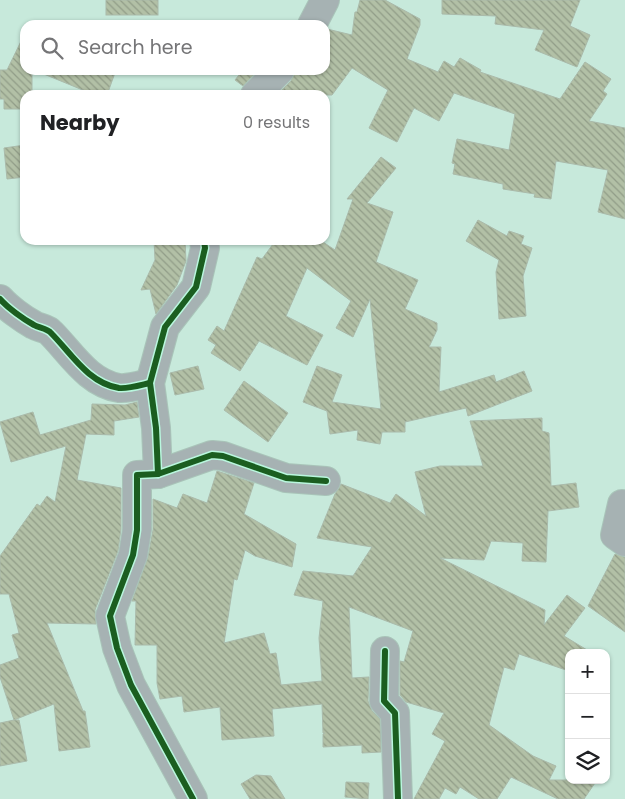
<!DOCTYPE html>
<html lang="en">
<head>
<meta charset="utf-8">
<style>
	body { margin:0; font-family:Poppins,sans-serif; background:#f2f2f2; color:#202124 }
	.controls { position:absolute; right:15px; bottom:15px; display:grid; overflow:hidden; border-radius:10px; box-shadow:0 1px 4px #0004 }
	.controls button { width:45px; height:45px; display:grid; place-items:center; padding:0; border:0; border-bottom:1px solid #e0e0e0; background:#fff; color:#202124; font:25px sans-serif }
	.list { margin:0; padding:0; list-style:none }
	h2 { display:flex; justify-content:space-between; align-items:center; height:65px; margin:0; padding:0 20px; font-size:21px }
	h2 small { font-size:16px; font-weight:400; color:#757577 }
	.icon { flex:none; width:28px; height:28px; fill:none; stroke:currentColor; stroke-width:2; stroke-linecap:round; stroke-linejoin:round }
	.map { position:relative; flex:none; width:625px; height:799px; overflow:hidden }
	.search { position:absolute; background:#fff; box-shadow:0 1px 4px #0004; left:20px; top:20px; width:310px; height:55px; display:flex; align-items:center; gap:12px; box-sizing:border-box; padding:0 18px; border-radius:15px; color:#757577; font-size:19px }
	.panel { position:absolute; background:#fff; box-shadow:0 1px 4px #0004; left:20px; top:90px; width:310px; height:155px; border-radius:15px }
	.map>svg:first-child { display:block }
</style>
</head>
<body>
<div class="map">
<svg width="625" height="799" viewBox="0 0 625 799">
	<defs>
		<pattern id="building-back-hatch" width="6" height="6" patternUnits="userSpaceOnUse" patternTransform="scale(1.25)"><rect width="6" height="6" fill="#b2c0a6"/><path d="M-1 5l2 2M0 0l6 6M5-1l2 2" fill="none" stroke="#919d88"/></pattern>
	</defs>
	<rect width="100%" height="100%" fill="#c7e9db"/>
	<g fill="url(#building-back-hatch)" stroke="#aabaaa">
		<rect x="106" y="0" width="52" height="15"/>
		<path d="M360,0h25l35,19v6l-13,34 31,13 6,-11 10,6 6,-9 21,12 -1,2 80,27 25,-37 26,17 -8,12 4,3 -18,27 36,7v91l-27,-7 10,-42 -52,-9 -5,38 -17,-2 1,-3 -32,-5v-5l-50,-10 2,-10 -3,-1 5,-24 52,11 6,-36 -61,-21 -15,28 -25,-13 -17,34 -28,-14 19,-38 -36,-22 -20,27h-55l14,-14 4,-11h30v-37l2,-4 25,6 3,-23h2z"/>
		<path d="M442,0h138l-10,26 20,9 -13,32 -42,-17 9,-20 -49,-6 1,-8 -54,-2z"/>
		<path d="M25,33v37h7v25h-7v14h-21v-10h-4v-29h7z"/>
		<path d="M34,70h82l-9,25h-12z"/>
		<path d="M243,70h15l-15,16 -8,-6z"/>
		<path d="M25,145v32l-18,2 -3,-31z"/>
		<path d="M381,157l15,11 -29,35 26,9 -17,50 42,18 -13,29 32,14v7l-8,17h12l-2,45 55,-17 2,7 28,-11 8,20 -64,25 -2,-8 -61,14v10h-23l-2,12 -23,-4 1,-10 -28,4 -3,-23 -24,-9 14,-36 25,9 -10,27 49,7 -11,-110 -17,38 -17,-9 15,-27 -44,-33 -21,48 37,19 -16,30 -48,-24 -19,30 -29,-18 5,-8 -8,-5 9,-14 7,5 33,-74 5,2 14,-19h44l15,10 18,-51h-6z"/>
		<path d="M478,220l29,16 2,-5 15,5 -3,8 11,4 -9,28 3,40 -27,3 -3,-47 3,-12 -33,-19z"/>
		<path d="M154,240h31l1,21 -9,24 -21,29 -6,-25 -9,1 14,-30z"/>
		<path d="M198,366l6,23 -29,6 -5,-22z"/>
		<path d="M244,381l44,32 -20,29 -44,-32z"/>
		<path d="M137,402l2,15 -25,4v14l-28,-1 -9,46 44,8v41l-3,22 -23,59 1,14 -49,-1 36,88h2l5,36 -31,4 -5,-47 -40,16 -14,-43v-12l19,-7 -7,-23 7,-2 -10,-39h-9v-38l37,-52 3,2 7,-10 8,6 11,-56 -55,16 -11,-40 33,-10 7,23 51,-15 1,-16 33,1z"/>
		<path d="M542,418v13l7,2 2,53 25,-3 3,24 -31,4 -2,51 -24,-1 1,-18 -32,-2 -7,19 -44,-2 105,52 -1,15 23,-30 18,13 -21,28 28,17h-23v18l-50,-17 -5,16 -10,-3 -15,58 44,31 23,10 -7,14h48l-13,19h-26l-47,-22 -14,22h-18l-19,-12 -4,7 -11,-6 -6,11h-25l31,-58 -13,-7 12,-21 -38,-11 -6,-7v-34l4,1 9,-31 -64,-24 3,71 17,-1 -1,24 4,10 8,8 1,33 -19,1v-8l-39,2v-13l2,-1h-2l-1,-29 -50,5 2,27 -52,4 -2,-33 -36,5 -2,-16 -22,3 -3,-16v-38h-22l1,-44h-4l16,-44 5,-27v-31l24,9 6,-14 24,9 10,-32 37,12 -10,31 52,30 -4,23 -37,-11 -10,-6 -8,30 -3,-1 -10,64 40,-10 6,21 6,-1 5,32 41,-4 -3,-43 4,-37 -29,-6 9,-24 50,5 19,-29 -55,-9 18,-44 6,-10 49,19 6,-9 30,22 -11,-44 25,-6h43l-13,-45z"/>
		<path d="M615,554l10,3v75l-37,-26z"/>
		<path d="M14,720h5l8,41 -27,5v-43z"/>
		<path d="M256,775l15,1 14,23h-35l-9,-15z"/>
		<path d="M346,782l23,1 -1,16 -23,-2z"/>
	</g>
	<g fill="none" stroke-linecap="round" stroke-linejoin="round">
		<defs>
			<g id="minor">
				<path d="M312,25l13,-25"/>
				<path d="M255,95l25,-25"/>
				<path d="M0,299c8,9 23,20 34,26 5,3 13,3 17,8 20,20 37,50 68,55 9,1 22,-3 31,-5"/>
				<path d="M158,474l54,-19 11,1 63,22 40,3"/>
				<path d="M622,504l-7,31 10,7"/>
				<path d="M385,651l-1,50 11,12 3,86"/>
				<path d="M193,799l-62,-114 -14,-37 -7,-32 23,-61 4,-25v-55l21,-1 -2,-46 -6,-45 15,-56 31,-40 9,-39 -1,-8"/>
			</g>
		</defs>
		<use href="#minor" stroke="#a9c4b9" stroke-width="30"/>
		<use href="#minor" stroke="#a6b2b3" stroke-width="28"/>
		<defs>
			<g id="cycleway">
				<path d="M0,299c8,9 23,20 34,26 5,3 13,3 17,8 20,20 37,50 68,55 9,1 22,-3 31,-5"/>
				<path d="M158,474l54,-19 11,1 63,22 40,3"/>
				<path d="M385,651l-1,50 11,12 3,86"/>
				<path d="M193,799l-62,-114 -14,-37 -7,-32 23,-61 4,-25v-55l21,-1 -2,-46 -6,-45 15,-56 31,-40 9,-39 -1,-8"/>
			</g>
		</defs>
		<use href="#cycleway" stroke="#b9f7de" stroke-width="9"/>
		<use href="#cycleway" stroke="#1b5e20" stroke-width="6"/>
	</g>
</svg>
<div class="controls">
<button>+</button>
<button>−</button>
<button><svg class="icon" aria-label="layers" viewBox="0 0 24 24"><path d="M12 4l9 5-9 5-9-5zM3 14l9 5 9-5"/></svg></button>
</div>
<div class="search"><svg class="icon" aria-label="search" viewBox="0 0 24 24"><circle cx="10" cy="10" r="6"/><path d="M15 15l6 6"/></svg>Search here</div>
<section class="panel">
<h2>Nearby<small>0 results</small></h2>
<ul class="list">
</ul>
</section>
</div>
</body>
</html>
